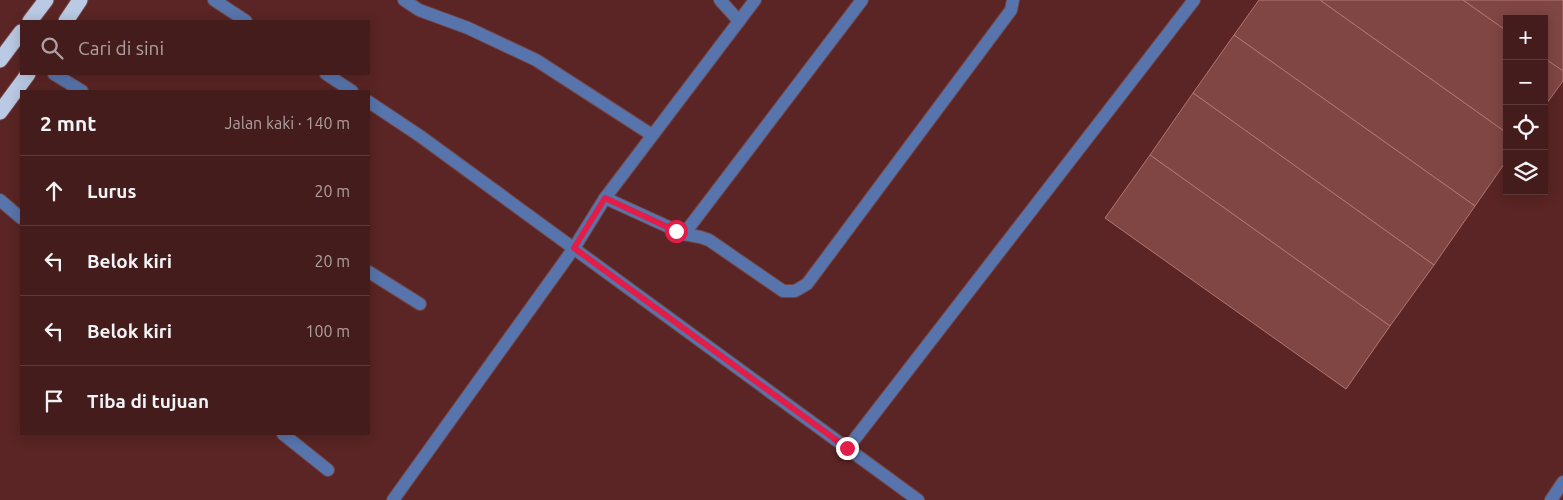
<!DOCTYPE html>
<html lang="id">
<head>
<meta charset="utf-8">
<style>
	body { margin:0; font-family:Ubuntu,sans-serif; background:#4b2524; color:#f1f3f6 }
	.controls { position:absolute; right:15px; top:15px; display:grid; overflow:hidden; border-radius:0px; box-shadow:0 2px 12px #0003 }
	.controls button { width:45px; height:45px; display:grid; place-items:center; padding:0; border:0; border-bottom:1px solid #5c3a3a; background:#441c1b; color:#f1f3f6; font:25px sans-serif }
	.stop { position:absolute; width:15px; height:15px; margin:-11px; border:4px solid #e11d48; border-radius:50%; background:#fff }
	.stop.end { background:#e11d48; border-color:#fff; box-shadow:0 1px 5px #0008 }
	.list { margin:0; padding:0; list-style:none }
	h2 { display:flex; justify-content:space-between; align-items:center; height:65px; margin:0; padding:0 20px; font-size:21px }
	h2 small { font-size:16px; font-weight:400; color:#afa1a3 }
	.list li { display:grid; grid-template-columns:32px 1fr auto; gap:15px; align-items:center; box-sizing:border-box; height:70px; padding:0 20px; border-top:1px solid #5c3a3a }
	.list b { display:block; font-size:19px; white-space:nowrap }
	.list em { font-size:16px; font-style:normal; color:#afa1a3 }
	.icon { flex:none; width:28px; height:28px; fill:none; stroke:currentColor; stroke-width:2; stroke-linecap:round; stroke-linejoin:round }
	.map { position:relative; flex:none; width:1563px; height:500px; overflow:hidden }
	.search { position:absolute; background:#441c1b; box-shadow:0 2px 12px #0003; left:20px; top:20px; width:350px; height:55px; display:flex; align-items:center; gap:12px; box-sizing:border-box; padding:0 18px; border-radius:0px; color:#afa1a3; font-size:19px }
	.panel { position:absolute; background:#441c1b; box-shadow:0 2px 12px #0003; left:20px; top:90px; width:350px; height:345px; border-radius:0px }
	.map>svg:first-child { display:block }
</style>
</head>
<body>
<div class="map">
<svg width="1563" height="500" viewBox="0 0 1563 500">
	<rect width="100%" height="100%" fill="#5a2524"/>
	<g fill="#7f4644" stroke="#b37572">
		<path d="M1259,0h61l187,133v27l-32,46 -241,-171z"/>
		<path d="M1320,0h143l44,31v102z"/>
		<path d="M1463,0h100v71l-19,-13v-39h-37v12z"/>
		<path d="M1234,35l241,171 -41,59 -241,-172z"/>
		<path d="M1544,58l19,13v10l-19,26z"/>
		<path d="M1193,93l241,172 -44,61 -240,-171z"/>
		<path d="M1150,155l240,171 -44,63 -241,-171z"/>
	</g>
	<g fill="none" stroke-linecap="round" stroke-linejoin="round">
		<defs>
			<g id="minor">
				<path d="M214,0l32,21"/>
				<path d="M404,0l15,10 49,18 68,32 116,75"/>
				<path d="M720,0l19,21"/>
				<path d="M54,74l28,17"/>
				<path d="M326,74l26,17"/>
				<path d="M369,102l51,34 498,364"/>
				<path d="M605,198l79,36 178,-234"/>
				<path d="M0,200l21,18"/>
				<path d="M684,234l16,3 9,3 74,51h12l12,-7 204,-274 2,-10"/>
				<path d="M369,272l51,32"/>
				<path d="M283,434l45,36"/>
				<path d="M847,449l347,-449"/>
				<path d="M393,500l181,-252 31,-50 150,-198"/>
				<path d="M1551,500l12,-18"/>
			</g>
			<g id="highway">
				<path d="M30,21l16,-21"/>
				<path d="M66,21l14,-21"/>
				<path d="M0,60l21,-28"/>
				<path d="M0,112l28,-38"/>
			</g>
		</defs>
		<use href="#minor" stroke="#744443" stroke-width="14"/>
		<use href="#highway" stroke="#744443" stroke-width="17"/>
		<use href="#minor" stroke="#5775ac" stroke-width="12"/>
		<use href="#highway" stroke="#bac9e4" stroke-width="15"/>
	</g>
	<g fill="none" stroke-linecap="round" stroke-linejoin="round">
		<path stroke="#e11d48" stroke-width="6" d="M676,231l-71,-33 -31,50 273,200"/>
	</g>
</svg>
<div class="controls">
<button>+</button>
<button>−</button>
<button><svg class="icon" aria-label="locate" viewBox="0 0 24 24"><circle cx="12" cy="12" r="6"/><path d="M12 2v4M12 18v4M2 12h4M18 12h4"/></svg></button>
<button><svg class="icon" aria-label="layers" viewBox="0 0 24 24"><path d="M12 4l9 5-9 5-9-5zM3 14l9 5 9-5"/></svg></button>
</div>
<div class="stop" style="left:676px;top:231px"></div>
<div class="stop end" style="left:847px;top:448px"></div>
<div class="search"><svg class="icon" aria-label="search" viewBox="0 0 24 24"><circle cx="10" cy="10" r="6"/><path d="M15 15l6 6"/></svg>Cari di sini</div>
<section class="panel">
<h2>2 mnt<small>Jalan kaki · 140 m</small></h2>
<ul class="list">
<li><svg class="icon" aria-label="ahead" viewBox="0 0 24 24"><path d="M12 20V5M6 11l6-6 6 6"/></svg><div><b>Lurus</b></div><em>20 m</em></li>
<li><svg class="icon" aria-label="left" viewBox="0 0 24 24"><path d="M17 20v-9H6M10 6l-5 5 5 5"/></svg><div><b>Belok kiri</b></div><em>20 m</em></li>
<li><svg class="icon" aria-label="left" viewBox="0 0 24 24"><path d="M17 20v-9H6M10 6l-5 5 5 5"/></svg><div><b>Belok kiri</b></div><em>100 m</em></li>
<li><svg class="icon" aria-label="arrive" viewBox="0 0 24 24"><path d="M6 21V4h12l-3 4 3 4H6"/></svg><div><b>Tiba di tujuan</b></div></li>
</ul>
</section>
</div>
</body>
</html>
